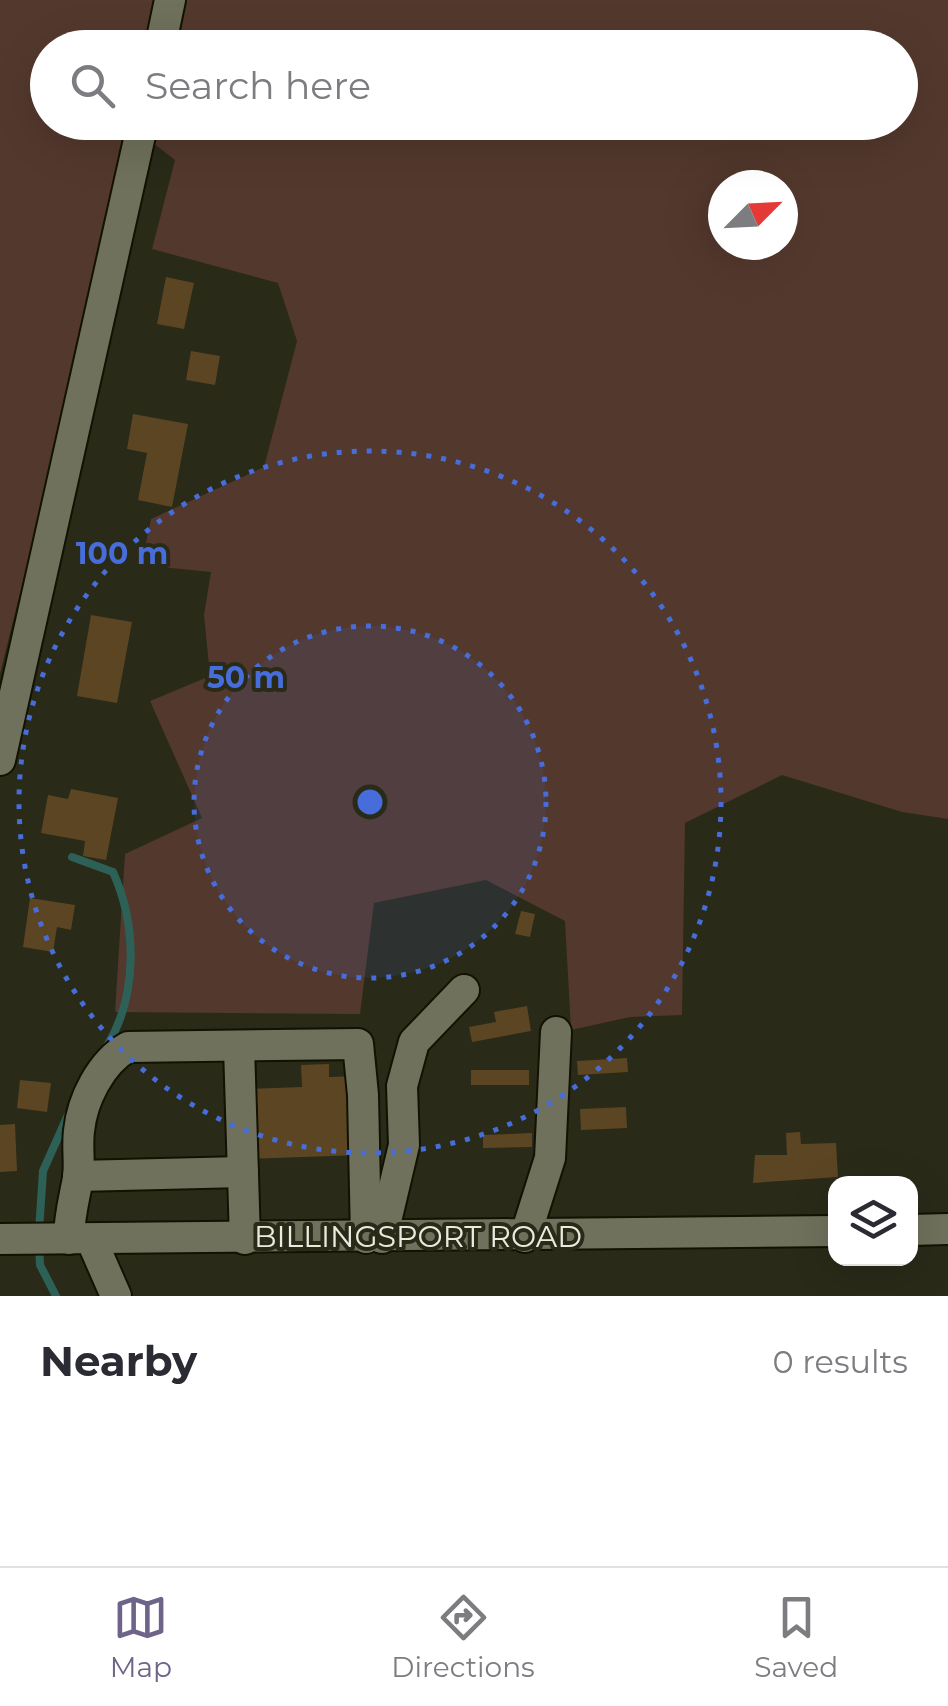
<!DOCTYPE html>
<html lang="en">
<head>
<meta charset="utf-8">
<style>
	body { margin:0; font-family:Montserrat,sans-serif; background:#f2f2f3; color:#2b2b33 }
	.controls { position:absolute; right:30px; bottom:30px; display:grid; overflow:hidden; border-radius:20px; box-shadow:0 10px 40px #0002 }
	.controls button { width:90px; height:90px; display:grid; place-items:center; padding:0; border:0; border-bottom:2px solid #e1e1e2; background:#fff; color:#2b2b33; font:50px sans-serif }
	.compass { position:absolute; left:708px; top:170px; width:90px; height:90px; border-radius:50%; background:#fff; box-shadow:0 10px 40px #0002; rotate:66deg }
	.list { margin:0; padding:0; list-style:none }
	h2 { display:flex; justify-content:space-between; align-items:center; height:130px; margin:0; padding:0 40px; font-size:42px }
	h2 small { font-size:32px; font-weight:400; color:#7c7c81 }
	.icon { flex:none; width:55px; height:55px; fill:none; stroke:currentColor; stroke-width:2; stroke-linecap:round; stroke-linejoin:round }
	.map { position:relative; flex:none; width:948px; height:1296px; overflow:hidden }
	.search { position:absolute; background:#fff; box-shadow:0 10px 40px #0002; left:30px; right:30px; top:30px; height:110px; display:flex; align-items:center; gap:25px; box-sizing:border-box; padding:0 35px; border-radius:55px; color:#7c7c81; font-size:38px }
	.sheet { height:270px; background:#fff }
	nav { display:flex; justify-content:space-around; align-items:center; box-sizing:border-box; height:140px; border-top:2px solid #e1e1e2; background:#fff; font-size:28px; color:#7c7c81 }
	nav a { display:grid; justify-items:center; gap:5px }
	nav .on { color:#6e6389 }
	.map>svg:first-child { display:block }
</style>
</head>
<body>
<div class="map">
<svg width="948" height="1296" viewBox="0 0 948 1296">
	<rect width="100%" height="100%" fill="#292a18"/>
	<path fill="#53382d" fill-rule="evenodd" d="M0,0h948v819l-46,-7 -120,-37 -97,48 -3,192 -52,2 -59,13 -6,-109 -79,-41 -112,23 -14,111 -245,-2 10,-158 77,-36 -52,-117 60,-25 -6,-61 7,-43 -70,-7 10,-46 113,-52 33,-126 -19,-58 -126,-34 23,-89 -40,-31 -135,545zM48,48h852v74h-852zM723,185h60v60h-60z"/>
	<g fill="none" stroke-linecap="round" stroke-linejoin="round">
		<g stroke="#2d6157" stroke-width="8">
			<path d="M72,857l41,15c24,53 25,123 -6,174"/>
			<path d="M39,1231l4,-60 25,-56"/>
			<path d="M39,1245l1,20 16,31"/>
		</g>
	</g>
	<g fill="#5c4523">
		<path d="M166,277l28,6 -10,46 -27,-5z"/>
		<path d="M191,351l29,5 -5,29 -29,-5z"/>
		<path d="M133,414l55,10 -16,83 -34,-7 9,-47 -20,-4z"/>
		<path d="M91,615l41,7 -15,81 -40,-7z"/>
		<path d="M71,789l47,9 -12,62 -23,-4 2,-15 -44,-8 7,-38 20,4z"/>
		<path d="M30,898l45,7 -4,25 -14,-3 -4,25 -30,-5z"/>
		<path d="M521,911l14,3 -5,23 -15,-3z"/>
		<path d="M527,1006l4,25 -59,11 -3,-15 27,-5 -2,-10z"/>
		<path d="M627,1058l1,14 -50,3 -1,-14z"/>
		<path d="M329,1064v13l28,-1 3,79 -110,4 -3,-70 55,-2 -1,-22z"/>
		<rect x="471" y="1070" width="58" height="15"/>
		<path d="M20,1080l31,3 -4,29 -30,-4z"/>
		<path d="M626,1107l1,21 -46,2 -1,-21z"/>
		<path d="M15,1124l2,47 -17,1v-47z"/>
		<path d="M800,1132l1,12 35,-1 2,34 -85,6 2,-28h32l-1,-22z"/>
		<path d="M532,1133v14l-49,1v-13z"/>
	</g>
	<g fill="none" stroke-linecap="round" stroke-linejoin="round">
		<defs>
			<g id="minor">
				<path d="M160,48l10,-48"/>
				<path d="M0,760l143,-638"/>
				<path d="M239,1047l6,192"/>
				<path d="M78,1176l165,-4"/>
				<path d="M910,1230l38,-1"/>
				<path d="M525,1237l25,-79 6,-126"/>
				<path d="M382,1238l22,-93 -2,-59 12,-44 50,-52"/>
				<path d="M0,1239l836,-8"/>
				<path d="M69,1239c0,-22 5,-39 9,-61 2,-15 -1,-32 1,-47 3,-31 22,-69 49,-84l230,-3 5,51 3,143"/>
				<path d="M91,1239l25,57"/>
			</g>
		</defs>
		<use href="#minor" stroke="#121203" stroke-width="34"/>
		<use href="#minor" stroke="#70715c" stroke-width="30"/>
	</g>
	<circle cx="370" cy="802" r="176" fill="#466dd9" fill-opacity=".12"/>
	<g fill="none" stroke="#466dd9" stroke-width="5" stroke-dasharray="5 10">
		<circle cx="370" cy="802" r="176"/>
		<circle cx="370" cy="802" r="351"/>
	</g>
	<g text-anchor="middle" stroke-width="8" stroke-linejoin="round" paint-order="stroke">
		<g font-size="30" fill="#eaebdf" stroke="#292a18">
			<text x="418" y="1247">BILLINGSPORT ROAD</text>
		</g>
	</g>
	<circle cx="370" cy="802" r="15" fill="#466dd9" stroke="#292a18" stroke-width="5"/>
	<g font-size="30" text-anchor="middle" font-weight="bold" fill="#466dd9" stroke="#292a18" stroke-width="8" stroke-linejoin="round" paint-order="stroke">
		<text x="122" y="564">100 m</text>
		<text x="246" y="688">50 m</text>
	</g>
</svg>
<div class="controls">
<button><svg class="icon" aria-label="layers" viewBox="0 0 24 24"><path d="M12 4l9 5-9 5-9-5zM3 14l9 5 9-5"/></svg></button>
</div>
<svg class="compass" viewBox="-18 -18 36 36"><path d="M0-13l5 13h-10z" fill="#e53935"/><path d="M0 13l5-13h-10z" fill="#7c7c81"/></svg>
<div class="search"><svg class="icon" aria-label="search" viewBox="0 0 24 24"><circle cx="10" cy="10" r="6"/><path d="M15 15l6 6"/></svg>Search here</div>
</div>
<section class="sheet">
<h2>Nearby<small>0 results</small></h2>
<ul class="list">
</ul>
</section>
<nav>
<a class="on"><svg class="icon" aria-label="map" viewBox="0 0 24 24"><path d="M3 6l6-2 6 2 6-2v14l-6 2-6-2-6 2zM9 4v14M15 6v14"/></svg>Map</a>
<a><svg class="icon" aria-label="directions" viewBox="0 0 24 24"><path d="M12 3l9 9-9 9-9-9zM9 14v-3h6M13 9l2 2-2 2"/></svg>Directions</a>
<a><svg class="icon" aria-label="saved" viewBox="0 0 24 24"><path d="M7 4h10v16l-5-4-5 4z"/></svg>Saved</a>
</nav>
</body>
</html>
